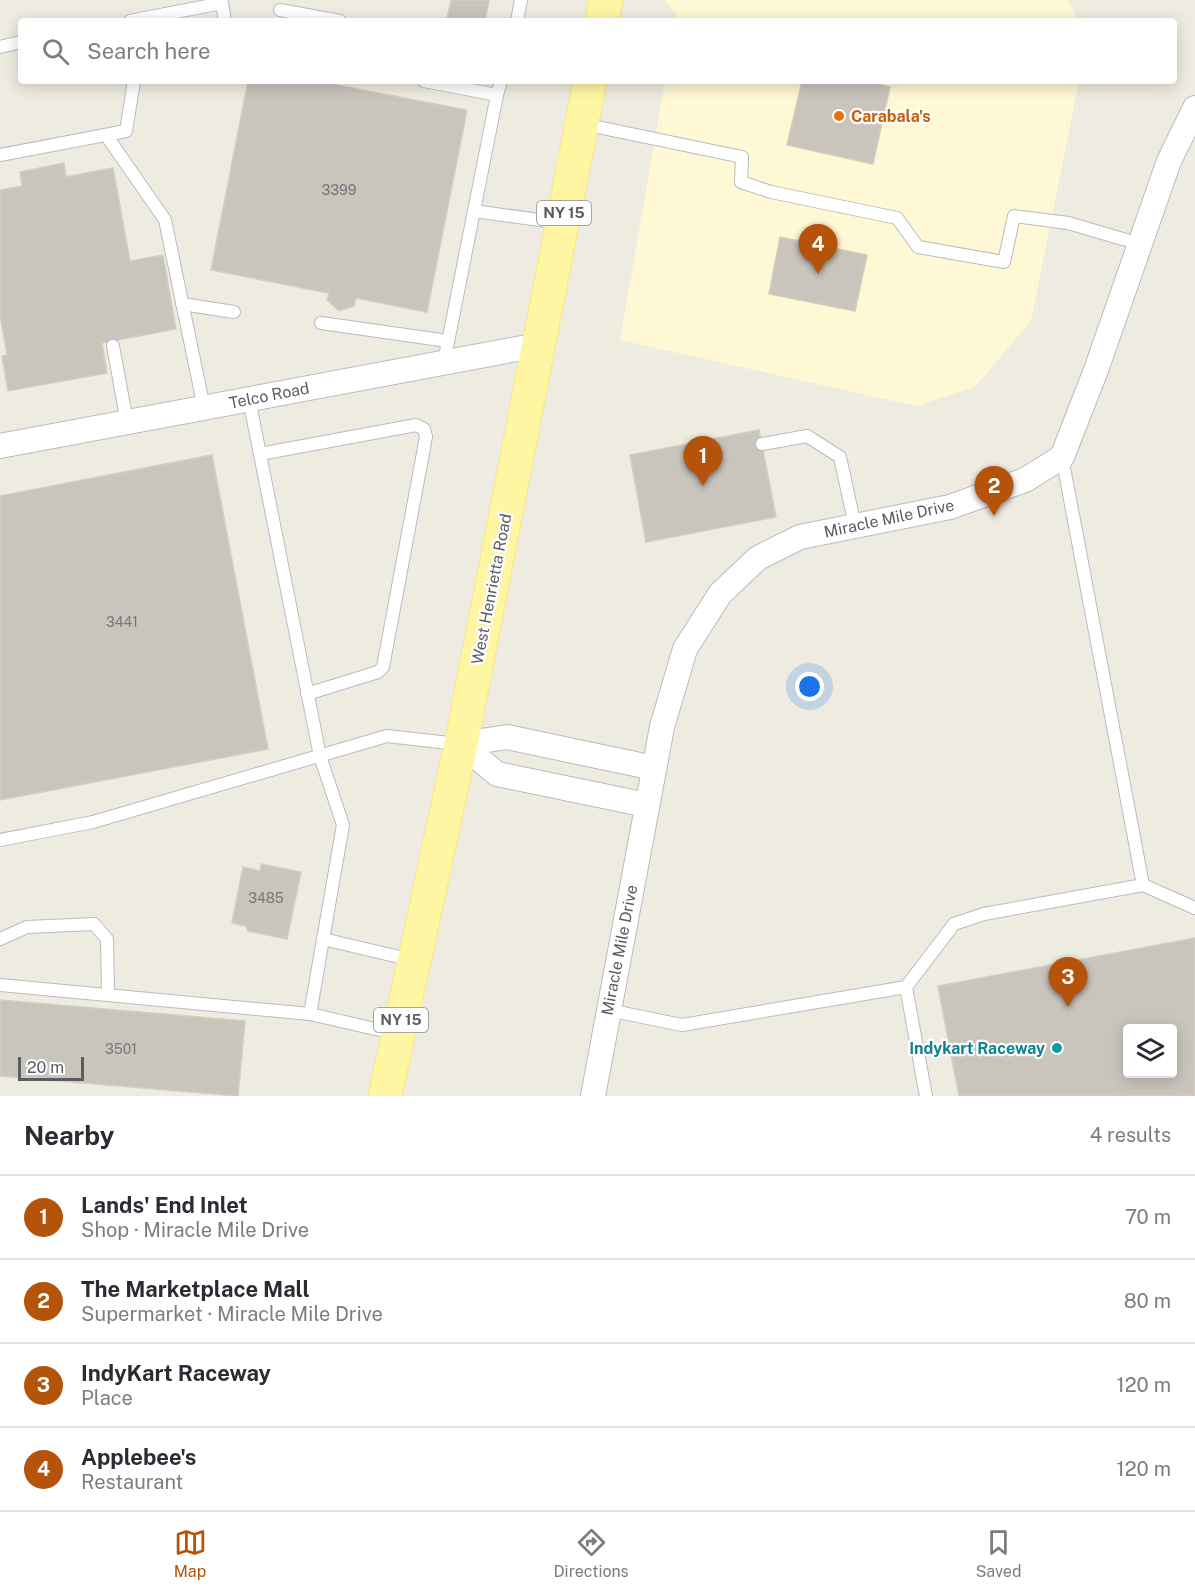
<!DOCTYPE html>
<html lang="en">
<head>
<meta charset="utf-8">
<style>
	body { margin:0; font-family:"Public Sans",sans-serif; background:#f2f2f3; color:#2b2b33 }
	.controls { position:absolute; right:18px; bottom:18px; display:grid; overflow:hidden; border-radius:6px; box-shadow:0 3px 15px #0003 }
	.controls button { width:54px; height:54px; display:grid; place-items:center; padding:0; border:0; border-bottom:2px solid #e1e1e2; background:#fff; color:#2b2b33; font:30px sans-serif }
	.scale { position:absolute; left:18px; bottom:15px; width:66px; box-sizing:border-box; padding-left:6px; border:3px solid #595d63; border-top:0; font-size:16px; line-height:21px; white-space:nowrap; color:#595d63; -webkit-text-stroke:4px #fff; paint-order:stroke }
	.you { position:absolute; left:810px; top:687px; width:21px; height:21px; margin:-15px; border:4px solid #fff; border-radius:50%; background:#1a73e8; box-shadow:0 0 0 9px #1a73e833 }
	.badge { display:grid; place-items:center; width:39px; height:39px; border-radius:50%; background:#b45309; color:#fff; font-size:20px; font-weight:700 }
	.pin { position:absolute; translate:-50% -50px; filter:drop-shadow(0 2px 3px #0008) }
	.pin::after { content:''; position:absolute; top:32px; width:21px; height:18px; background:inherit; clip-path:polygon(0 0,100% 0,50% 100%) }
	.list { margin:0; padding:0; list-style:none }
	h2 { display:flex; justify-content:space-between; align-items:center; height:78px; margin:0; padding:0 24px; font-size:26px }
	h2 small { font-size:20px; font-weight:400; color:#7c7c81 }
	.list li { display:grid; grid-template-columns:39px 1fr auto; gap:18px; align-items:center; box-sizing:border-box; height:84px; padding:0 24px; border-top:2px solid #e1e1e2 }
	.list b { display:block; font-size:22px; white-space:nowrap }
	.list p { margin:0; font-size:20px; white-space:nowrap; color:#7c7c81 }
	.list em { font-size:20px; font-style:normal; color:#7c7c81 }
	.icon { flex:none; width:33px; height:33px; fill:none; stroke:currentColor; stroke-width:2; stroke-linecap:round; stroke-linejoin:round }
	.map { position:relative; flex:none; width:1195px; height:1096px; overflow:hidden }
	.search { position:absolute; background:#fff; box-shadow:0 3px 15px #0003; left:18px; right:18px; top:18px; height:66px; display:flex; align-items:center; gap:15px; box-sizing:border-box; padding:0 21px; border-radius:6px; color:#7c7c81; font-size:22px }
	.sheet { height:414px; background:#fff }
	nav { display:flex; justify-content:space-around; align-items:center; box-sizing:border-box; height:84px; border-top:2px solid #e1e1e2; background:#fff; font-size:16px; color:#7c7c81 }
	nav a { display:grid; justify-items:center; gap:3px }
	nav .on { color:#b45309 }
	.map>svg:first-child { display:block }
</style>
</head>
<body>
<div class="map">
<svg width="1195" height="1096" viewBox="0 0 1195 1096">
	<rect width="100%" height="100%" fill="#eeece0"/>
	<g fill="#fff8d4">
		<path d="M665,0h402l13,21h-404l1,-6z"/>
		<path d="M665,81h414l-48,240 -56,66 -59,19 -296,-66z"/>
	</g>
	<g fill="#c9c5bd" stroke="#d3cebe" stroke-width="1.5" fill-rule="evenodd">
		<path d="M451,0h38l-4,21 -38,-2z"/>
		<path d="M248,81h68l151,29 -40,202 -71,-14 -2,8 -15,5 -12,-11 2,-7 -118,-23z"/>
		<path d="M802,81h62l26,6 -17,77 -86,-19z"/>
		<path d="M64,163l2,14 47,-9 17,93 33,-6 13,74 -74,14 5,30 -99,18 -6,-35 5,-1 -7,-41v-124l22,-4 -2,-14z"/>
		<path d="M780,237l87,18 -12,56 -86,-17z"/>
		<path d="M759,430l17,87 -130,25 -16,-87z"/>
		<path d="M212,455l56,294 -268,51v-304z"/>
		<path d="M261,864l40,8 -14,67 -39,-8 -2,-5 -14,-3 11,-56 17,4z"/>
		<path d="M1195,938v158h-236l-21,-110zM1128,1028h44v46h-44z"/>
		<path d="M0,1000l245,21 -7,75 -238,-20z"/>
	</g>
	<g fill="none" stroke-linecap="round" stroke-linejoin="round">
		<defs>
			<g id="lane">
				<path d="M280,10l60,11"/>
				<path d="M130,21l15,-3"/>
				<path d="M144,21l1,-3 77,-15 3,18"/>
				<path d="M517,21l4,-21"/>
				<path d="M0,47l21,-5"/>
				<path d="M424,81l73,14 -53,267"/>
				<path d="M497,95l4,-14"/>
				<path d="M583,124l159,33 -1,25 30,10 126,26 21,29 86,15 10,-46 54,7 72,21"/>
				<path d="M106,135l59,85 39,188"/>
				<path d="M0,155l126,-24 8,-50"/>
				<path d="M474,211l87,12"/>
				<path d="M182,304l52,8"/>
				<path d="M321,323l127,18"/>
				<path d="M113,346l14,76"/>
				<path d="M762,444l45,-8 33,21 15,69"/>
				<path d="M260,454l156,-29 8,4 2,8 -43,230 -5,5 -71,22"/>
				<path d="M1062,457l81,428"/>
				<path d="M0,840l93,-18 294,-86 71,8"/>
				<path d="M0,939l27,-12 67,-3 13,15 1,55"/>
				<path d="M323,939l89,21"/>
				<path d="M0,985l310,29 33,-189 -23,-69 -71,-357"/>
				<path d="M906,987l20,109"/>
				<path d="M608,1010l74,15 224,-38 48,-63 30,-10 159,-29 52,23"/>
				<path d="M310,1014l87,20"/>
			</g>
			<g id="street">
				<path d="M0,446l538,-101"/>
				<path d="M461,744l36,30 150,31"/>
				<path d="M461,744l46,-7 147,31"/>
				<path d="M593,1096l69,-369 23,-78 35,-55 38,-36 42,-21 150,-30 75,-27 37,-23 34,-87 73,-209 26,-53"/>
			</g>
			<g id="primary">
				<path d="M602,21l4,-21"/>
				<path d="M385,1096l76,-352 129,-663"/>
			</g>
		</defs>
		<use href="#lane" stroke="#b8bbc1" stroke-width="14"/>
		<use href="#street" stroke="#b8bbc1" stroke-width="26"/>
		<use href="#primary" stroke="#ffd848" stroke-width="34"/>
		<use href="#lane" stroke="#fff" stroke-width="12"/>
		<use href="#street" stroke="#fff" stroke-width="24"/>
		<use href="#primary" stroke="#fff6a4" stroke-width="33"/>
	</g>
	<circle fill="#e8710a" stroke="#fff" stroke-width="2" cx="839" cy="116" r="6"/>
	<circle fill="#0f9aa8" stroke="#fff" stroke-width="2" cx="1057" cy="1048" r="6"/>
	<g text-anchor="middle" stroke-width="4.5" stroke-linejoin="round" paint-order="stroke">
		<g font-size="14" fill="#75777a">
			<text x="339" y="195">3399</text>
			<text x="122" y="627">3441</text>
			<text x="266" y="903">3485</text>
			<text x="121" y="1054">3501</text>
		</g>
		<g fill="#fff" stroke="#8b8e92" stroke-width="1.5">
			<rect x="537" y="201" width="54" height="24" rx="4.5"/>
			<rect x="374" y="1008" width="54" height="24" rx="4.5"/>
		</g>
		<g font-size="15" font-weight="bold" fill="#595d63">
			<text x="564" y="218">NY 15</text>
			<text x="401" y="1025">NY 15</text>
		</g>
		<g font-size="16" font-weight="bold" fill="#c56008" stroke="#fff" text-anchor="start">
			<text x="851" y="122">Carabala's</text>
		</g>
		<g font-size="16" fill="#595d63" stroke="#fff">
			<text transform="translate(269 395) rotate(-11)" y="6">Telco Road</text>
			<text transform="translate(889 518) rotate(-12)" y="6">Miracle Mile Drive</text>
			<text transform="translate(491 589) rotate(-79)" y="6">West Henrietta Road</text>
			<text transform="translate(619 950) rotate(-79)" y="6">Miracle Mile Drive</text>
		</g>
		<g font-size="16" font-weight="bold" fill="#0d838f" stroke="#fff" text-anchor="end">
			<text x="1045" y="1054">Indykart Raceway</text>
		</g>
	</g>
</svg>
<div class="controls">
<button><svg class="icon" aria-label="layers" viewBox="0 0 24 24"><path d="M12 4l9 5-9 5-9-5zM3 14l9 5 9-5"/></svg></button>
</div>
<div class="scale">20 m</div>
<div class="you"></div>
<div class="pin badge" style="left:703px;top:486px">1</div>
<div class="pin badge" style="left:994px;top:516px">2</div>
<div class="pin badge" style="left:1068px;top:1007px">3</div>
<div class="pin badge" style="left:818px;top:274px">4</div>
<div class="search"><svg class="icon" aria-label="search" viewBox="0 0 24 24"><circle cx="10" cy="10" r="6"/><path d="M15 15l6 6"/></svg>Search here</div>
</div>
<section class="sheet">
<h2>Nearby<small>4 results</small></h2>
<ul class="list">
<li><span class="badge">1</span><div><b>Lands' End Inlet</b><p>Shop · Miracle Mile Drive</p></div><em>70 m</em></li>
<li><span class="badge">2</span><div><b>The Marketplace Mall</b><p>Supermarket · Miracle Mile Drive</p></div><em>80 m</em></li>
<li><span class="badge">3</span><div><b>IndyKart Raceway</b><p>Place</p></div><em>120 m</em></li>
<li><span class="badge">4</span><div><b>Applebee's</b><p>Restaurant</p></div><em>120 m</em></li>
</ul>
</section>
<nav>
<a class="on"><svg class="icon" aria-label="map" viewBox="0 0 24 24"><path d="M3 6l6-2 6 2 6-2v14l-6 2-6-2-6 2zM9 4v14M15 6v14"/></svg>Map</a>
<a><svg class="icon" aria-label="directions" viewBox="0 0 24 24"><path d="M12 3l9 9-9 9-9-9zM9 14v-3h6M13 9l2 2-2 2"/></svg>Directions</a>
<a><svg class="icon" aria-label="saved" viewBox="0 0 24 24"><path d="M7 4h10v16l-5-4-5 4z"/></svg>Saved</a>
</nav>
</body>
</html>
